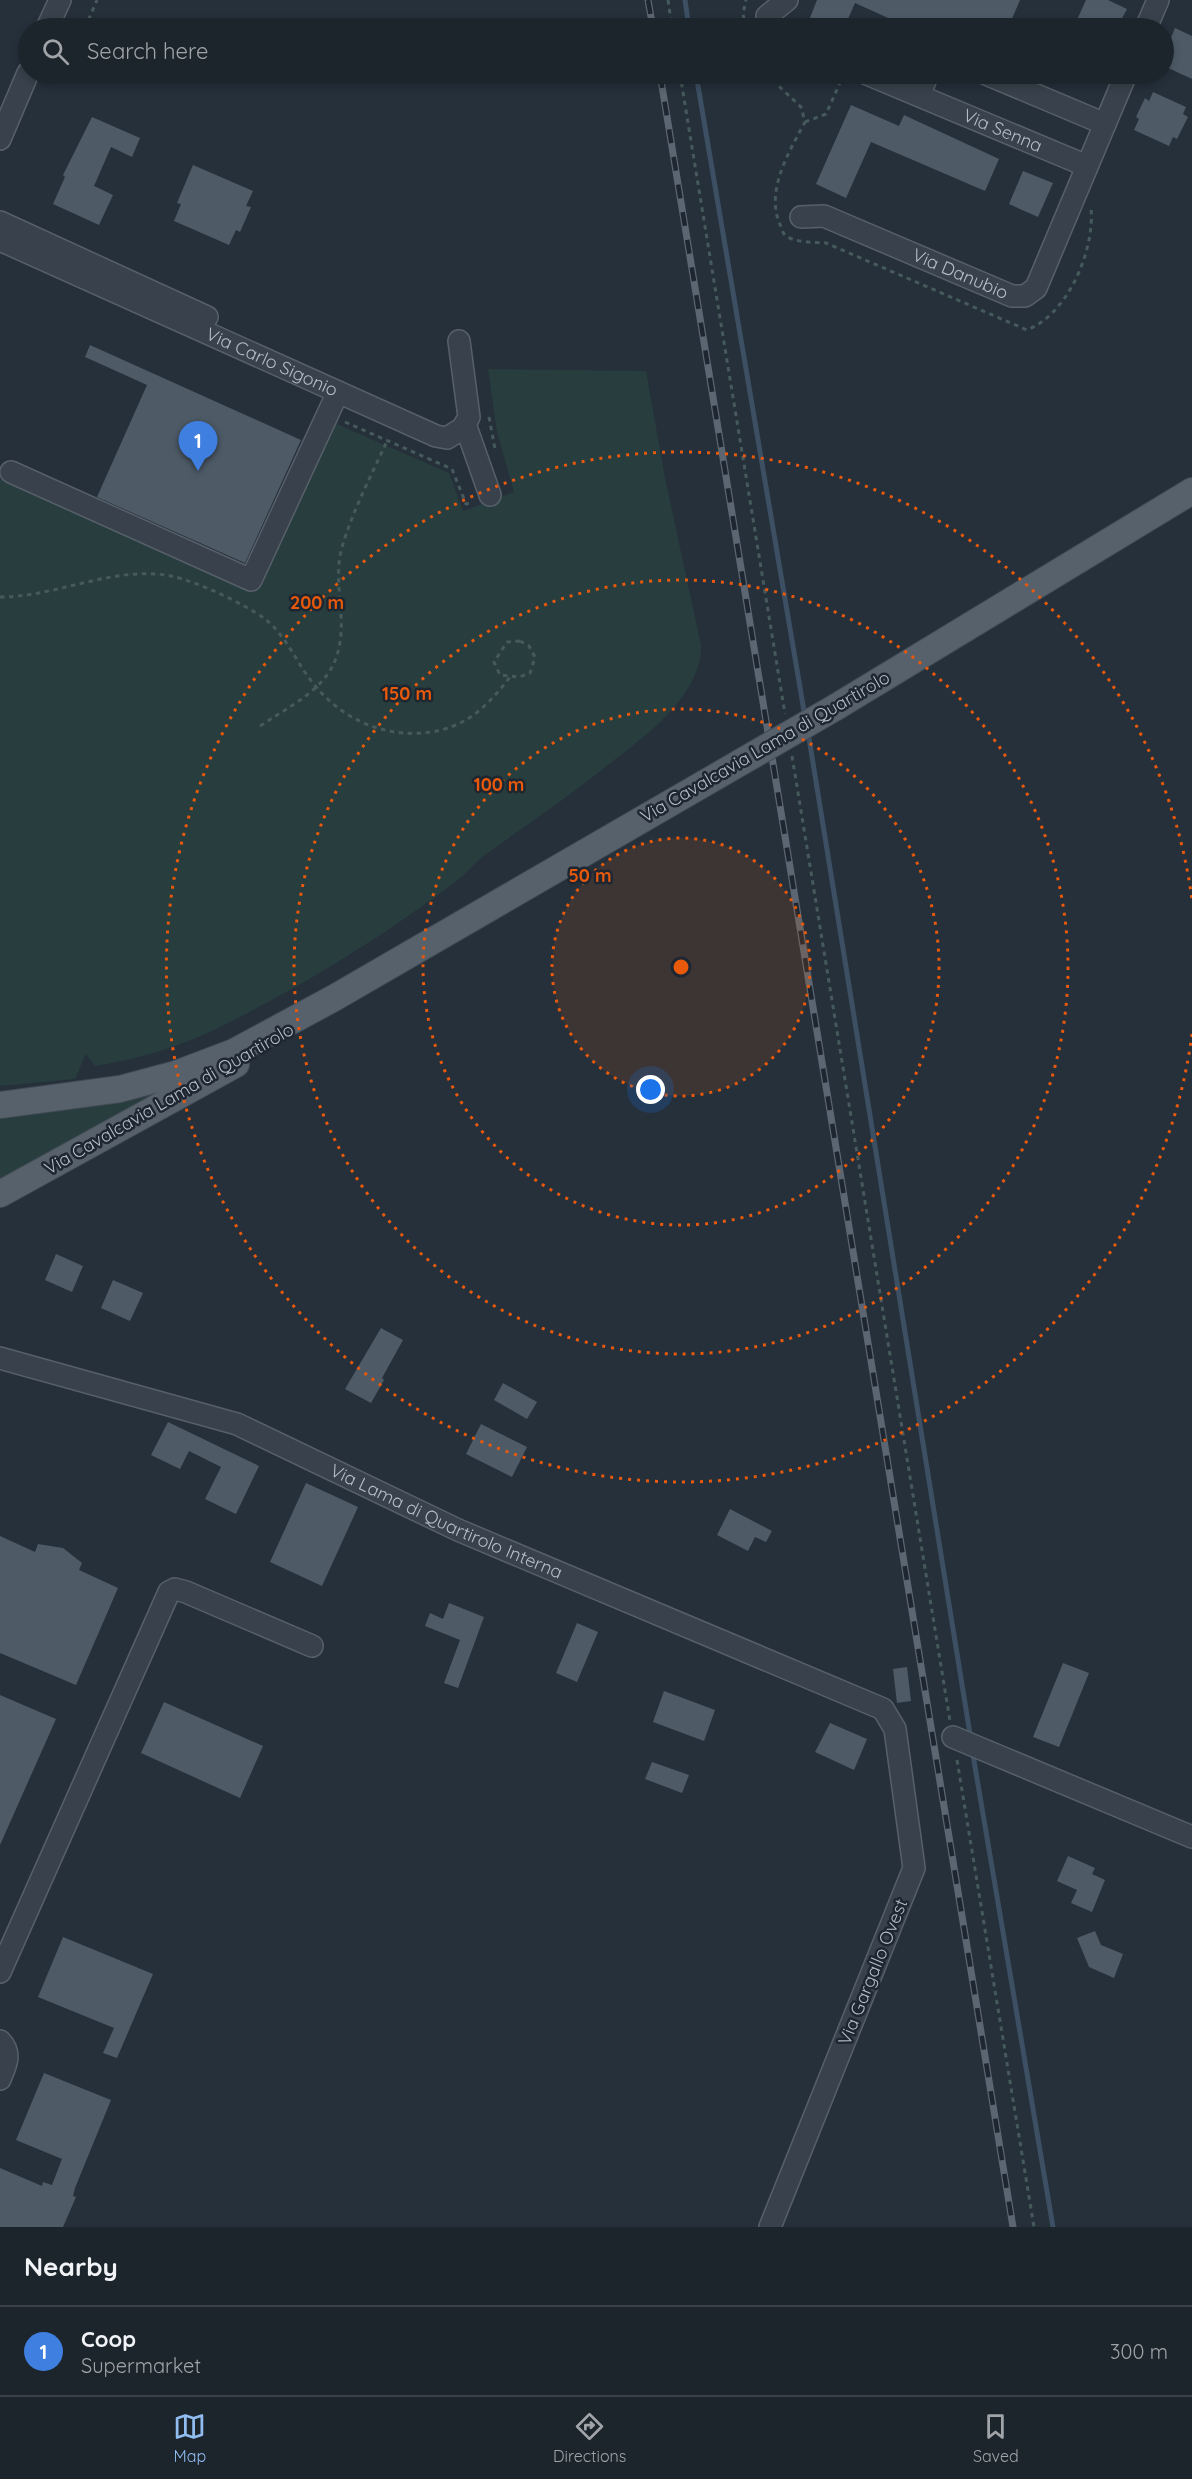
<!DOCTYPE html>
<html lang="en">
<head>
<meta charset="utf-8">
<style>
	body { margin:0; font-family:Quicksand,sans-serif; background:#293038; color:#f1f3f6 }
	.you { position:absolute; left:651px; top:1090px; width:21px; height:21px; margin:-15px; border:4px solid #fff; border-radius:50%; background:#1a73e8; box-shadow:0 0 0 9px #1a73e833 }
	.badge { display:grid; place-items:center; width:39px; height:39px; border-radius:50%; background:#91bcf0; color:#fff; font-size:20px; font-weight:700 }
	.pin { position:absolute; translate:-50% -50px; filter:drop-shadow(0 2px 3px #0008) }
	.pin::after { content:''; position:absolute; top:32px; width:21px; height:18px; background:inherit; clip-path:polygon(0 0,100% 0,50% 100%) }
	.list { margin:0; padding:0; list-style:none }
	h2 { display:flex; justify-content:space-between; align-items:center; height:78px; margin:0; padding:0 24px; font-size:26px }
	h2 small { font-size:20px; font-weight:400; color:#a0a4a9 }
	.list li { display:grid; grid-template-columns:39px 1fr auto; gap:18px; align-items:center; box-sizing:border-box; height:90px; padding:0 24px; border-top:2px solid #3a4148 }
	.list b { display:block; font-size:22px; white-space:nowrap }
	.list p { margin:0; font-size:20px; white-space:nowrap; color:#a0a4a9 }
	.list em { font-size:20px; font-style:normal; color:#a0a4a9 }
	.icon { flex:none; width:33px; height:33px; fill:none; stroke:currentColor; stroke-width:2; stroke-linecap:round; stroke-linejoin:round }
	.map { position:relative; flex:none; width:1192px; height:2227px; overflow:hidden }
	.search { position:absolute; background:#1c242c; box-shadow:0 3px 9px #0003; left:18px; right:18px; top:18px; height:66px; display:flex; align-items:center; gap:15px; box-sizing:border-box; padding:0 21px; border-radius:33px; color:#a0a4a9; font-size:22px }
	.sheet { height:168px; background:#1c242c }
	nav { display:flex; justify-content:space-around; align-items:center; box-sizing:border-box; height:84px; border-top:2px solid #3a4148; background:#1c242c; font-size:16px; color:#a0a4a9 }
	nav a { display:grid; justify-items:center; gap:3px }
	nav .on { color:#91bcf0 }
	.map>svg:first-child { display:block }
</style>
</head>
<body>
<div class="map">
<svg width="1192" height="2227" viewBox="0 0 1192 2227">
	<rect width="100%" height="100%" fill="#25303b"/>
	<g fill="#283d3d">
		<path d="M488,369l158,2 19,107 36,167c1,22 -12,45 -26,61 -16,20 -38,36 -58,52 -41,33 -84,63 -128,94 -11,7 -19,18 -30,27 -73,56 -153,105 -235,146 -41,21 -84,34 -129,41l-9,-12 -11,25 -75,7v-608l256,113 76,-169 117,51 14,38 51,-19 -17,-60z"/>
		<path d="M191,1081l-191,103v-70z"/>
	</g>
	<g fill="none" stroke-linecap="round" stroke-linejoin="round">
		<g stroke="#3c4f63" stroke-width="5">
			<path d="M685,0l4,28"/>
			<path d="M696,74l109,643"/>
			<path d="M808,732l162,1002"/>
			<path d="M973,1755l80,472"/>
		</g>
	</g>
	<g fill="#4e5b67">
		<path d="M817,0h203l-12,28h-71l-25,-10 -4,9 -53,-24 -11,25h-38z"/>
		<path d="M1086,0h22l19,9 -10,19h-38l2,-3 -5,-3z"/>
		<path d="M1175,28l17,8v43l-28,-13v-11z"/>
		<path d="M1153,92l33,15 -3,7 5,3 -11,22 -4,-2 -4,9 -35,-16 5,-11 -3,-2 9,-19 4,3z"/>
		<path d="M851,105l48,21 5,-11 95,44 -14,32 -114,-49 -25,56 -30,-14z"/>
		<path d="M92,117l48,21 -8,19 -21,-10 -17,39 19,9 -14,30 -46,-21 12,-27 -2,-2z"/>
		<path d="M193,165l60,26 -7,15 5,1 -11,25 -4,-2 -7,15 -55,-24 7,-17 -4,-1z"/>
		<path d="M1023,171l30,12 -15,34 -29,-13z"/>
		<path d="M90,345l211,95 -56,123 -148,-66 50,-112 -62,-28z"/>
		<path d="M56,1254l27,12 -11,26 -27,-12z"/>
		<path d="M113,1280l30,13 -13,28 -29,-13z"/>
		<path d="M381,1328l22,12 -21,38 2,2 -13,23 -26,-14z"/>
		<path d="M503,1383l34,19 -10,17 -33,-19z"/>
		<path d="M168,1422l91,44 -23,48 -31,-15 16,-32 -32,-16 -9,18 -29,-14z"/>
		<path d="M481,1424l46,23 -15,30 -46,-23z"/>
		<path d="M306,1483l52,24 -36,79 -52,-24z"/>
		<path d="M730,1509l42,22 -6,11 -11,-5 -7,14 -31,-16z"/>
		<path d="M0,1536l35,16 3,-8 25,4 19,15 -3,7 39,18 -42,97 -76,-32z"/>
		<path d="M449,1603l35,14 -26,71 -14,-5 16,-43 -35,-14 5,-13 13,6z"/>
		<path d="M577,1623l21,9 -21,50 -21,-9z"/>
		<path d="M1063,1663l26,10 -30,74 -26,-10z"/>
		<path d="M907,1667l4,34 -14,2 -4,-34z"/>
		<path d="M664,1691l51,19 -11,31 -51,-19z"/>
		<path d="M0,1695l56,24 -56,126z"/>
		<path d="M164,1702l99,44 -23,52 -99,-45z"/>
		<path d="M830,1723l37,16 -13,31 -39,-18z"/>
		<path d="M652,1762l37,13 -7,18 -37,-14z"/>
		<path d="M1068,1856l27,12 -3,6 13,6 -13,32 -21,-9 6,-13 -20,-9z"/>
		<path d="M1095,1931l6,14 22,9 -9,24 -25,-11 -12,-29z"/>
		<path d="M63,1937l90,37 -36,84 -14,-5 11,-25 -76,-31z"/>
		<path d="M44,2073l67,27 -36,88 -2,8 3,1 -13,30h-63v-59l42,18 1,-4 9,3 10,-26 -46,-19z"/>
	</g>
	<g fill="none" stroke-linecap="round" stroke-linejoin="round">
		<defs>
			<g id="minor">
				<path d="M767,16l20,-16"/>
				<path d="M47,28l13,-28"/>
				<path d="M1146,28l12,-28"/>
				<path id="s1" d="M867,74l220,92"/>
				<path d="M986,74l119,50"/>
				<path d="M919,95l9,-21"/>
				<path d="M0,139l28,-66"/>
				<path id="s2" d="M801,217l23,-1 188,80h13l11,-8 90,-214"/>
				<path d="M0,222l207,95"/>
				<path id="s3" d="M0,240l436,196 11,2 16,-10 6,-11 -10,-76"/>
				<path d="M465,424l25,71"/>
				<path d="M11,472l240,108 87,-188"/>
				<path id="s4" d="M0,1358l237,66 221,106 425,179 12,20 19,139 -144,359"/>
				<path d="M953,1737l239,100"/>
				<path d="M0,1972l169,-380 6,-3 11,3 126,54"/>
				<path d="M0,2041c12,12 6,24 0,38"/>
			</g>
			<g id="major">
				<path d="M836,707l356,-216"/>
				<path d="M0,1105l120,-16 56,-15 58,-22 100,-54 383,-222"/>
				<path d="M0,1194l236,-130"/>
			</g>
		</defs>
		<use href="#minor" stroke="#57606a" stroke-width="24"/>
		<use href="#major" stroke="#424b55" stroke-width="28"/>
		<g stroke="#475a5b" stroke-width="3" stroke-dasharray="4.5 4.5" stroke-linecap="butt">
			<path d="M668,0l4,28"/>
			<path d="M85,28l12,-28"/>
			<path d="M746,28l-3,-14 3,-14"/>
			<path d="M680,74l105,640"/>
			<path d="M766,74l35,33 4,15c-15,28 -39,67 -26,100 2,4 3,10 6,13 9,8 29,7 41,8l201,87c41,-16 68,-80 64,-122"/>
			<path d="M805,122l21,-8 18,-40"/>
			<path d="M489,417l6,32"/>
			<path d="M345,422l107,47 14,35 7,-2"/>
			<path d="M0,597c57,0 114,-32 171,-21 25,5 74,28 94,43 23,18 33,48 52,69 34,40 90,57 139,37 22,-9 40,-30 54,-48"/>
			<path d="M520,641l9,5 6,11 -5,16 -11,4 -19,-2 -6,-13 13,-20z"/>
			<path d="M260,726c47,-31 85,-45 81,-110 -1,-22 -5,-43 0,-65 10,-37 30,-75 46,-110"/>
			<path d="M792,756l158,965"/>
			<path d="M957,1760l77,467"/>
		</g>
		<use href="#minor" stroke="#39424c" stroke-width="21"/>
		<use href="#major" stroke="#57616c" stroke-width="26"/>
		<defs>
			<g id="rail">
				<path d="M648,0l5,28"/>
				<path d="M660,74l353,2153"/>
			</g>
		</defs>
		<use href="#rail" stroke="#5b6672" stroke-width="7"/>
		<use href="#rail" stroke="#1e2731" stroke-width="4.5" stroke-dasharray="14" stroke-linecap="butt"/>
		<defs>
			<path id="major-bridge" d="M717,776l119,-69"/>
		</defs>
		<use href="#major-bridge" stroke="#424b55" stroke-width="28" stroke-linecap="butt"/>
		<use href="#major-bridge" stroke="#57616c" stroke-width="26"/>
	</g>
	<circle cx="681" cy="967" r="129" fill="#e8590c" fill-opacity=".12"/>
	<g fill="none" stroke="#e8590c" stroke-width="3" stroke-dasharray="3 6">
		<circle cx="681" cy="967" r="129"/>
		<circle cx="681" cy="967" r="258"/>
		<circle cx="681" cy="967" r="387"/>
		<path d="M1192 1034A515 515 0 1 1 1192 900"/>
	</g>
	<g text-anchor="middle" stroke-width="5" stroke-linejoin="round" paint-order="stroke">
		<g font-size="18" fill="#b5bdc7" stroke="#1e2731">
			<text dy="6" stroke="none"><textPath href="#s1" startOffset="147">Via Senna</textPath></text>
			<text dy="6" stroke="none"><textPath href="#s2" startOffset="171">Via Danubio</textPath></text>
			<text dy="6" stroke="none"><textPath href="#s3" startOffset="298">Via Carlo Sigonio</textPath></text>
			<text transform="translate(765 747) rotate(-30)" y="6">Via Cavalcavia Lama di Quartirolo</text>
			<text transform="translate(169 1099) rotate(-30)" y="6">Via Cavalcavia Lama di Quartirolo</text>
			<text dy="6" stroke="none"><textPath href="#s4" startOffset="477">Via Lama di Quartirolo Interna</textPath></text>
			<text transform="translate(873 1972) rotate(-68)" y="6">Via Gargallo Ovest</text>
		</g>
	</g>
	<circle cx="681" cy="967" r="9" fill="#e8590c" stroke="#1e2731" stroke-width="3"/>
	<g font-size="18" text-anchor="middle" font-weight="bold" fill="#e8590c" stroke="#1e2731" stroke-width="5" stroke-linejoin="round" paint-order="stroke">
		<text x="317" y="609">200 m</text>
		<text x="407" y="700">150 m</text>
		<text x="499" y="791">100 m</text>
		<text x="590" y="882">50 m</text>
	</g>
</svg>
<div class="you"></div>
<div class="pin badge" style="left:198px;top:471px;background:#3f7fe0">1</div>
<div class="search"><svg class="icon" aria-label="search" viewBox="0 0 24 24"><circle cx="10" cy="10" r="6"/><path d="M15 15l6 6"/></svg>Search here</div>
</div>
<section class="sheet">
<h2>Nearby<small></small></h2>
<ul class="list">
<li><span class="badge" style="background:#3f7fe0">1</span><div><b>Coop</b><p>Supermarket</p></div><em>300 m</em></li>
</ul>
</section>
<nav>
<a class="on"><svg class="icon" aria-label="map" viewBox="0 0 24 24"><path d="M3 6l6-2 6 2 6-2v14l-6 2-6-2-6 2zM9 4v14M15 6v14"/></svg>Map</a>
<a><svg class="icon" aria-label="directions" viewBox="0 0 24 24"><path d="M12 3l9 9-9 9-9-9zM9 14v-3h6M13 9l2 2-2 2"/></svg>Directions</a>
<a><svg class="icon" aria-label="saved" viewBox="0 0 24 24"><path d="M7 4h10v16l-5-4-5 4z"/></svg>Saved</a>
</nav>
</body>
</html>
